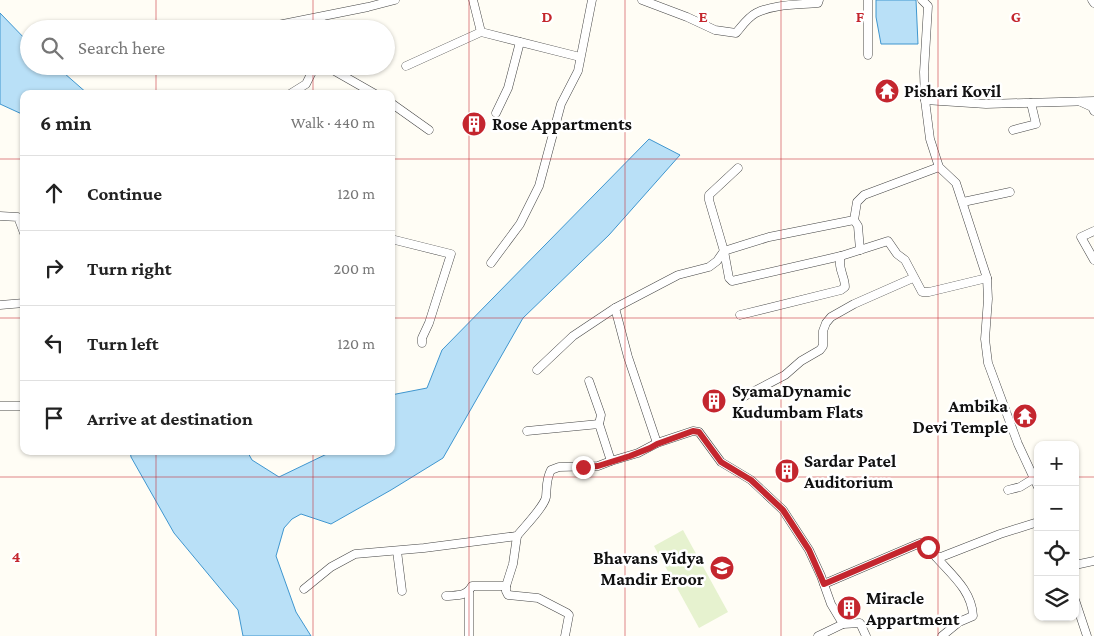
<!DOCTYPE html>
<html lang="en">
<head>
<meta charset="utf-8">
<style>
	body { margin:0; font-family:"Crimson Pro",serif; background:#f2f2f2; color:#222 }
	.controls { position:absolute; right:15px; bottom:15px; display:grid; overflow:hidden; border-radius:10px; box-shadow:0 1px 4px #0004 }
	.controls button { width:45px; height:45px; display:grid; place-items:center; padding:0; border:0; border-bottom:1px solid #e0e0e0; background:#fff; color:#222; font:25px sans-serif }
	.stop { position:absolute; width:15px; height:15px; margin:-11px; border:4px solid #c4262e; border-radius:50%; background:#fff }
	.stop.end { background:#c4262e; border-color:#fff; box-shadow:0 1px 5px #0008 }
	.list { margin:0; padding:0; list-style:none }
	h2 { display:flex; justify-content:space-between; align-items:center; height:65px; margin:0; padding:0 20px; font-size:21px }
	h2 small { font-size:16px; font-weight:400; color:#767676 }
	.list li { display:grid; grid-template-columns:32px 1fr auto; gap:15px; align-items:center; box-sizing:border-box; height:75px; padding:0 20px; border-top:1px solid #e0e0e0 }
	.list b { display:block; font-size:19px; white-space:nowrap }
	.list em { font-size:16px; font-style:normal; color:#767676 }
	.icon { flex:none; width:28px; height:28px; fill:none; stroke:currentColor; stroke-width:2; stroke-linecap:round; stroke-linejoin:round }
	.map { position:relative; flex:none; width:1094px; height:636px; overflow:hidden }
	.search { position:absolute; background:#fff; box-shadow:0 1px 4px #0004; left:20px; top:20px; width:375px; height:55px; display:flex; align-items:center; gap:12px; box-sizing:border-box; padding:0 18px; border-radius:28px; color:#767676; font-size:19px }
	.panel { position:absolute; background:#fff; box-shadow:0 1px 4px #0004; left:20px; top:90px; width:375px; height:365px; border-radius:10px }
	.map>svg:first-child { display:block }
</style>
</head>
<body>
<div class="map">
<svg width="1094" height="636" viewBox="0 0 1094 636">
	<rect width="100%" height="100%" fill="#fffdf5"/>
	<path fill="#e6f2cf" d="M683,530l45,82 -29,16 -45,-82z"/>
	<g fill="#b9e0f7" stroke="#3f96cf">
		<path d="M876,0h40l2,44h-37l-5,-27z"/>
		<path d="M0,13l29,30v23h27l32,28h-64v21l-24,-11z"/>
		<path d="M649,139l31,16 -71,80 -86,83 -80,140 -52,32 -60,34 -30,-10 -9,5 -8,9 -8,28 20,56 15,24h-68l-5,-26 -64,-77 -43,-76 -1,-6h117l5,9 27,17 54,-26h58v-56l36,-7 15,-38z"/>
	</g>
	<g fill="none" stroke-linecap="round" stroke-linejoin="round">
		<defs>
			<g id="minor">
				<path d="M473,0l8,32"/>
				<path d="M642,0l45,17 28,13 21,3c6,-7 12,-16 20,-20 18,-9 42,-8 62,-10l1,-3"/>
				<path d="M868,0v55"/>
				<path d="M922,0l6,6 -4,66 1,28 5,39 9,28 17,16 31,95 1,21 -3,40 3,24 30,81 20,43"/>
				<path d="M1092,0l2,3"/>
				<path d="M258,29l110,-22 27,-7"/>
				<path d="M320,29l1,-12"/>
				<path d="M326,66l49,28"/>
				<path d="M406,66l75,-34 99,25"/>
				<path d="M290,94l16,-10 9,-18"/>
				<path d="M925,100l61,4 108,-3"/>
				<path d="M1081,102l11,5 2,4"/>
				<path d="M391,103l38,27"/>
				<path d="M496,113l12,-25 12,-46"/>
				<path d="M1013,130l23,-6 -5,-21"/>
				<path d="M738,168l-29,27v5l15,51 5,27 3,3 109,-25 47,-15 9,13 8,6 17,32h7l58,-14"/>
				<path d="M963,202l47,-10"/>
				<path d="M0,216l18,1 6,16"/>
				<path d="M854,220l4,6 2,24"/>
				<path d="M1094,231l-13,6 13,23"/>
				<path d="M391,239l60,15 -22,69 -7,15v5"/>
				<path d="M491,263l29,-39 19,-38 22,-82 17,-33 14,-71"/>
				<path d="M0,305l24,-2"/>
				<path d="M615,308l13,49 29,86 36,-12 6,1 22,30 30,18 32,30 26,40 12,26 10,28 12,20 -25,12"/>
				<path d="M740,315l101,-25 4,-3c0,-11 -8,-19 -4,-31"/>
				<path d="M537,370l36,-34 42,-28 63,-33 31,-8 8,-6 7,-10 45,-14 85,-17 3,-18 7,-7 75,-28"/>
				<path d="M589,381l12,34 -2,9"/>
				<path d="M743,397l42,-22 16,-14 19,-11 3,-4v-15l3,-8 5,-6 23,-13 59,-26"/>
				<path d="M0,406h24"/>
				<path d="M527,431l72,-7 12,37 27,-8 19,-10"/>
				<path d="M1008,490l12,-3 13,-8"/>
				<path d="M397,551l5,40"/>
				<path d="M936,557c16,18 36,34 37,59l-14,6 -17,14"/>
				<path d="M1075,565l19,-4"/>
				<path d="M824,584l96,-41c8,1 11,8 16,14h5l59,-23 38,-12"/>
				<path d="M506,586v5l2,4 30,3 29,15 2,2 -4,21"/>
				<path d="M304,589l27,-22 24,-13 69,-6 93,-12c7,-9 27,-29 29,-39 1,-10 0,-18 5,-27l8,-3 39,-1 13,-5"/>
				<path d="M446,596c11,-1 20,1 26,-10h34l7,-22 4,-28"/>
				<path d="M1075,600l12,36"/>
				<path d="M843,624l17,-1 6,13"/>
				<path d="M469,636v-45"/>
			</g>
		</defs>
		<use href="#minor" stroke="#444" stroke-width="9"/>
		<use href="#minor" stroke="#fff" stroke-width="8"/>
	</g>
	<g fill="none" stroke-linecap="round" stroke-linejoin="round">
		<path stroke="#c4262e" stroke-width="6" d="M583,467l15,-1 32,-10 20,-8 7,-4 36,-13 6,1 22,30 30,18 32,30 26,40 15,34 96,-41 4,1 4,3"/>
	</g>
	<path fill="none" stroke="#c4262e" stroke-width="1" stroke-opacity="0.55" d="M156,0v29M313,0v29M469,0v636M625,0v636M781,0v636M938,0v636M156,66v28M313,66v28M0,159h24M391,159h703M0,318h24M391,318h703M156,451v185M313,451v185M0,477h1038M1075,477h19"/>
	<defs>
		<symbol id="temple-disc" viewBox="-11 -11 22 22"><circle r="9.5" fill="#c4262e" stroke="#fff"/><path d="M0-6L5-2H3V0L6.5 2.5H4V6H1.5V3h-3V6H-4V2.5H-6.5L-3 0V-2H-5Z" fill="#fff"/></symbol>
		<symbol id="building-disc" viewBox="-11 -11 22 22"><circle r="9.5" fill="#c4262e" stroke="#fff"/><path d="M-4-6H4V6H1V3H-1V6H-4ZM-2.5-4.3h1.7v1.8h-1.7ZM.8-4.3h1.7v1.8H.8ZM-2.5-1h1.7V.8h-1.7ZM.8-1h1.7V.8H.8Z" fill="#fff"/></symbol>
		<symbol id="school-disc" viewBox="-11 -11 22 22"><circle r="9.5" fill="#c4262e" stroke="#fff"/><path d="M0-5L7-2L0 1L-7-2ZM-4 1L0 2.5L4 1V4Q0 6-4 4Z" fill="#fff"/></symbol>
	</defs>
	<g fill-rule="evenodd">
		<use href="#temple-disc" x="873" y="77" width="28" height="28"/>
		<use href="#building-disc" x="460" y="110" width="28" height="28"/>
		<use href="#building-disc" x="700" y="387" width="28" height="28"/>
		<use href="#temple-disc" x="1011" y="402" width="28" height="28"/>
		<use href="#building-disc" x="773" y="457" width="28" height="28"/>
		<use href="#school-disc" x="708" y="554" width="28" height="28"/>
		<use href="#building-disc" x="835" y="594" width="28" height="28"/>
	</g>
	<g text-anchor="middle" stroke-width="5" stroke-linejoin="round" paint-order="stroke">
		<g font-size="18" font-weight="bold" fill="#111" stroke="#fff" text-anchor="start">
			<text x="904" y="97">Pishari Kovil</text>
			<text x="492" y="130">Rose Appartments</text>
			<text x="732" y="397">SyamaDynamic<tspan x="732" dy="21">Kudumbam Flats</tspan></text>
			<text x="1008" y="412" text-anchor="end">Ambika<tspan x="1008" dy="21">Devi Temple</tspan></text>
			<text x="804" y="467">Sardar Patel<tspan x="804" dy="21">Auditorium</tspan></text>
			<text x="704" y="564" text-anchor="end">Bhavans Vidya<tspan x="704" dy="21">Mandir Eroor</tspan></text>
			<text x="866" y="604">Miracle<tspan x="866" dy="21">Appartment</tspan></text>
		</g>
	</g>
	<g font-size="16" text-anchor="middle" font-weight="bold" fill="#c4262e" stroke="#fff" stroke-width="5" stroke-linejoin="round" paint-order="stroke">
		<text x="547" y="22">D</text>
		<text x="703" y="22">E</text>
		<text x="860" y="22">F</text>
		<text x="1016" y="22">G</text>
		<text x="16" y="562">4</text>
	</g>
</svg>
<div class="controls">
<button>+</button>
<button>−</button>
<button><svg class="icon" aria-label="locate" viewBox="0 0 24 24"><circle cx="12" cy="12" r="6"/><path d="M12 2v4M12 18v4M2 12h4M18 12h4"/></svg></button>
<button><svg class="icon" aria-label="layers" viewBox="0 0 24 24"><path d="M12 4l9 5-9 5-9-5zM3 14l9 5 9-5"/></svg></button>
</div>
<div class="stop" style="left:928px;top:547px"></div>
<div class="stop end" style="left:583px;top:467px"></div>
<div class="search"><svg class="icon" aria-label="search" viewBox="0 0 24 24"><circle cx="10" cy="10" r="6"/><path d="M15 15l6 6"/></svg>Search here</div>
<section class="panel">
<h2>6 min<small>Walk · 440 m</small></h2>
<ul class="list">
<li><svg class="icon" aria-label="ahead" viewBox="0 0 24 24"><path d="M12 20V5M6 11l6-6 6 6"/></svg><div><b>Continue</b></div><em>120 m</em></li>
<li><svg class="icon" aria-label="right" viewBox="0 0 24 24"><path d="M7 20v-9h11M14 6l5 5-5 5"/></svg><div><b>Turn right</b></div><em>200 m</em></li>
<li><svg class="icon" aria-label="left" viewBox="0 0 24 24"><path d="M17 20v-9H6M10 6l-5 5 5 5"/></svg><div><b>Turn left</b></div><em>120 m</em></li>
<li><svg class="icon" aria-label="arrive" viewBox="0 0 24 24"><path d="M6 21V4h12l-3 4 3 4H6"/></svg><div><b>Arrive at destination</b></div></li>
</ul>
</section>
</div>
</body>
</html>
